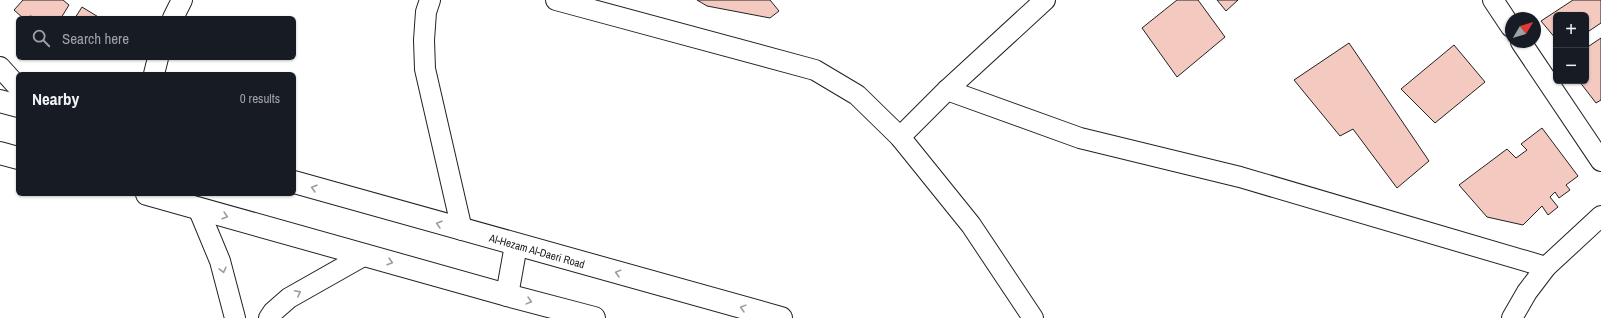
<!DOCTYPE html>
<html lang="en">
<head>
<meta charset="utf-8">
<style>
	body { margin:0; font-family:"Archivo Narrow",sans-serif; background:#20242c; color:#f1f3f6 }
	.controls { position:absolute; right:12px; top:12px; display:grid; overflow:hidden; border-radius:6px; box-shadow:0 1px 3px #0004 }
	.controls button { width:36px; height:36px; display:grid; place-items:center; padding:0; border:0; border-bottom:1px solid #363941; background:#171b24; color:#f1f3f6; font:20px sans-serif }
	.compass { position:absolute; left:1505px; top:12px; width:36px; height:36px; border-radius:50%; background:#171b24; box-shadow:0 1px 3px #0004; rotate:52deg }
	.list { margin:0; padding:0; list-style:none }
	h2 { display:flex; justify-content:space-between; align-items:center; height:52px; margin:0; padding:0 16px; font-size:17px }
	h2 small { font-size:13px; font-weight:400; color:#9ea1a6 }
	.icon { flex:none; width:22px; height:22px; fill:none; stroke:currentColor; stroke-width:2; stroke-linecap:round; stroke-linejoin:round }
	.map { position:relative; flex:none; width:1601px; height:318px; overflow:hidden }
	.search { position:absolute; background:#171b24; box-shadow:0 1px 3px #0004; left:16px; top:16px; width:280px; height:44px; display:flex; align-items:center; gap:10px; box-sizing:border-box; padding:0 14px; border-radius:6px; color:#9ea1a6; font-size:15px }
	.panel { position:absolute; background:#171b24; box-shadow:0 1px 3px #0004; left:16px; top:72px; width:280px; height:124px; border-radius:6px }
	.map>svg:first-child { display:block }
</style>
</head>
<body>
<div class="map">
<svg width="1601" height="318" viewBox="0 0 1601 318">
	<rect width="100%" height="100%" fill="#fff"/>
	<g fill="#f3c9c0" stroke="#222">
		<path d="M23,0h40l6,5 -8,13h-27l-3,-2 -8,2 -9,-8z"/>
		<path d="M697,0h73l9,11 -9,7 -63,-12z"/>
		<path d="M1177,0h21l27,37 -48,40 -35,-49z"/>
		<path d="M1217,0h21l-12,11z"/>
		<path d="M1573,0h28v23l-15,10v-18h-30v24l-15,-18z"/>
		<path d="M82,7l18,11h-25z"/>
		<path d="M1601,38v62l-5,3 -17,-22h7v-33z"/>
		<path d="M1349,43l80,118 -32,27 -44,-59 -13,7 -46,-56z"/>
		<path d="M1454,45l31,37 -50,41 -34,-34z"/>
		<path d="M1542,128l36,48 -12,9 4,5 -11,8 -4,-6 -5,5 8,10 -10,8 -6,-9 -19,19 -36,-8 -28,-32 48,-36 9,9 11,-8 -6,-6z"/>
	</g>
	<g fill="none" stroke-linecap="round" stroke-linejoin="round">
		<defs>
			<g id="street">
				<path d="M430,0l-4,12 -2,28 1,29 37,161"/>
				<path d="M556,0l259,70 42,25 43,42 71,88 62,93"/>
				<path d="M1493,0l18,27"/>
				<path d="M173,18l9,-18"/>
				<path d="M1521,42l80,119"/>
				<path d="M0,67l18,20"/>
				<path d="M154,74l4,-16"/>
				<path d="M947,90l133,48 160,39 306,90"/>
				<path d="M900,137l47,-47 98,-90"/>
				<path d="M198,208l22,53 15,57"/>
				<path d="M269,318l4,-6 16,-14 76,-43"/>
				<path d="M1512,318l15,-26 19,-25 55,-51"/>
			</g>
			<g id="primary">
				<path d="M0,101l18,5"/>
				<path d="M0,153l18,5"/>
				<path d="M294,182l487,136"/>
				<path d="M147,194l360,101 87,23"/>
				<path d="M507,295l9,-50"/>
			</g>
		</defs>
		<use href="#street" stroke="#222" stroke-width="22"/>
		<use href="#primary" stroke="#222" stroke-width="24"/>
		<use href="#street" stroke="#fff" stroke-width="20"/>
		<use href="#primary" stroke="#fff" stroke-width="22"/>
	</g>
	<defs><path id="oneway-chevron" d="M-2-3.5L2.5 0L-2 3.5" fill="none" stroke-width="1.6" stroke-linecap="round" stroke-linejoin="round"/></defs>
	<g stroke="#9c9c9c">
		<use href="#oneway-chevron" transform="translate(314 188) rotate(-164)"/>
		<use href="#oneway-chevron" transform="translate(225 216) rotate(16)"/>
		<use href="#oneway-chevron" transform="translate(439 224) rotate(-164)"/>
		<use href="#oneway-chevron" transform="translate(390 262) rotate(16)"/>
		<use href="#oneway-chevron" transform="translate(223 270) rotate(76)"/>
		<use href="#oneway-chevron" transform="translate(618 273) rotate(-165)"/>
		<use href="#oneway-chevron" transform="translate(298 293) rotate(-27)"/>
		<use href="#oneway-chevron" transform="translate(529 301) rotate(15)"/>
		<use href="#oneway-chevron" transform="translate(743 308) rotate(-165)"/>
	</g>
	<g text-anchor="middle" stroke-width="3" stroke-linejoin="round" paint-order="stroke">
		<g font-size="11" fill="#222" stroke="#fff">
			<text transform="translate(537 251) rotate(16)" y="4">Al-Hezam Al-Daeri Road</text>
		</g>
	</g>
</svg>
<div class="controls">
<button>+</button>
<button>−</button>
</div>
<svg class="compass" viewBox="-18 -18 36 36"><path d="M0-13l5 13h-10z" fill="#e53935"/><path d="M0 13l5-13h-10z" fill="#9ea1a6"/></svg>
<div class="search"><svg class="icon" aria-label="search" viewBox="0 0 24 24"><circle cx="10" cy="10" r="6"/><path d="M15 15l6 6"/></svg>Search here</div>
<section class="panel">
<h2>Nearby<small>0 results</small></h2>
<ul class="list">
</ul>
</section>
</div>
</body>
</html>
